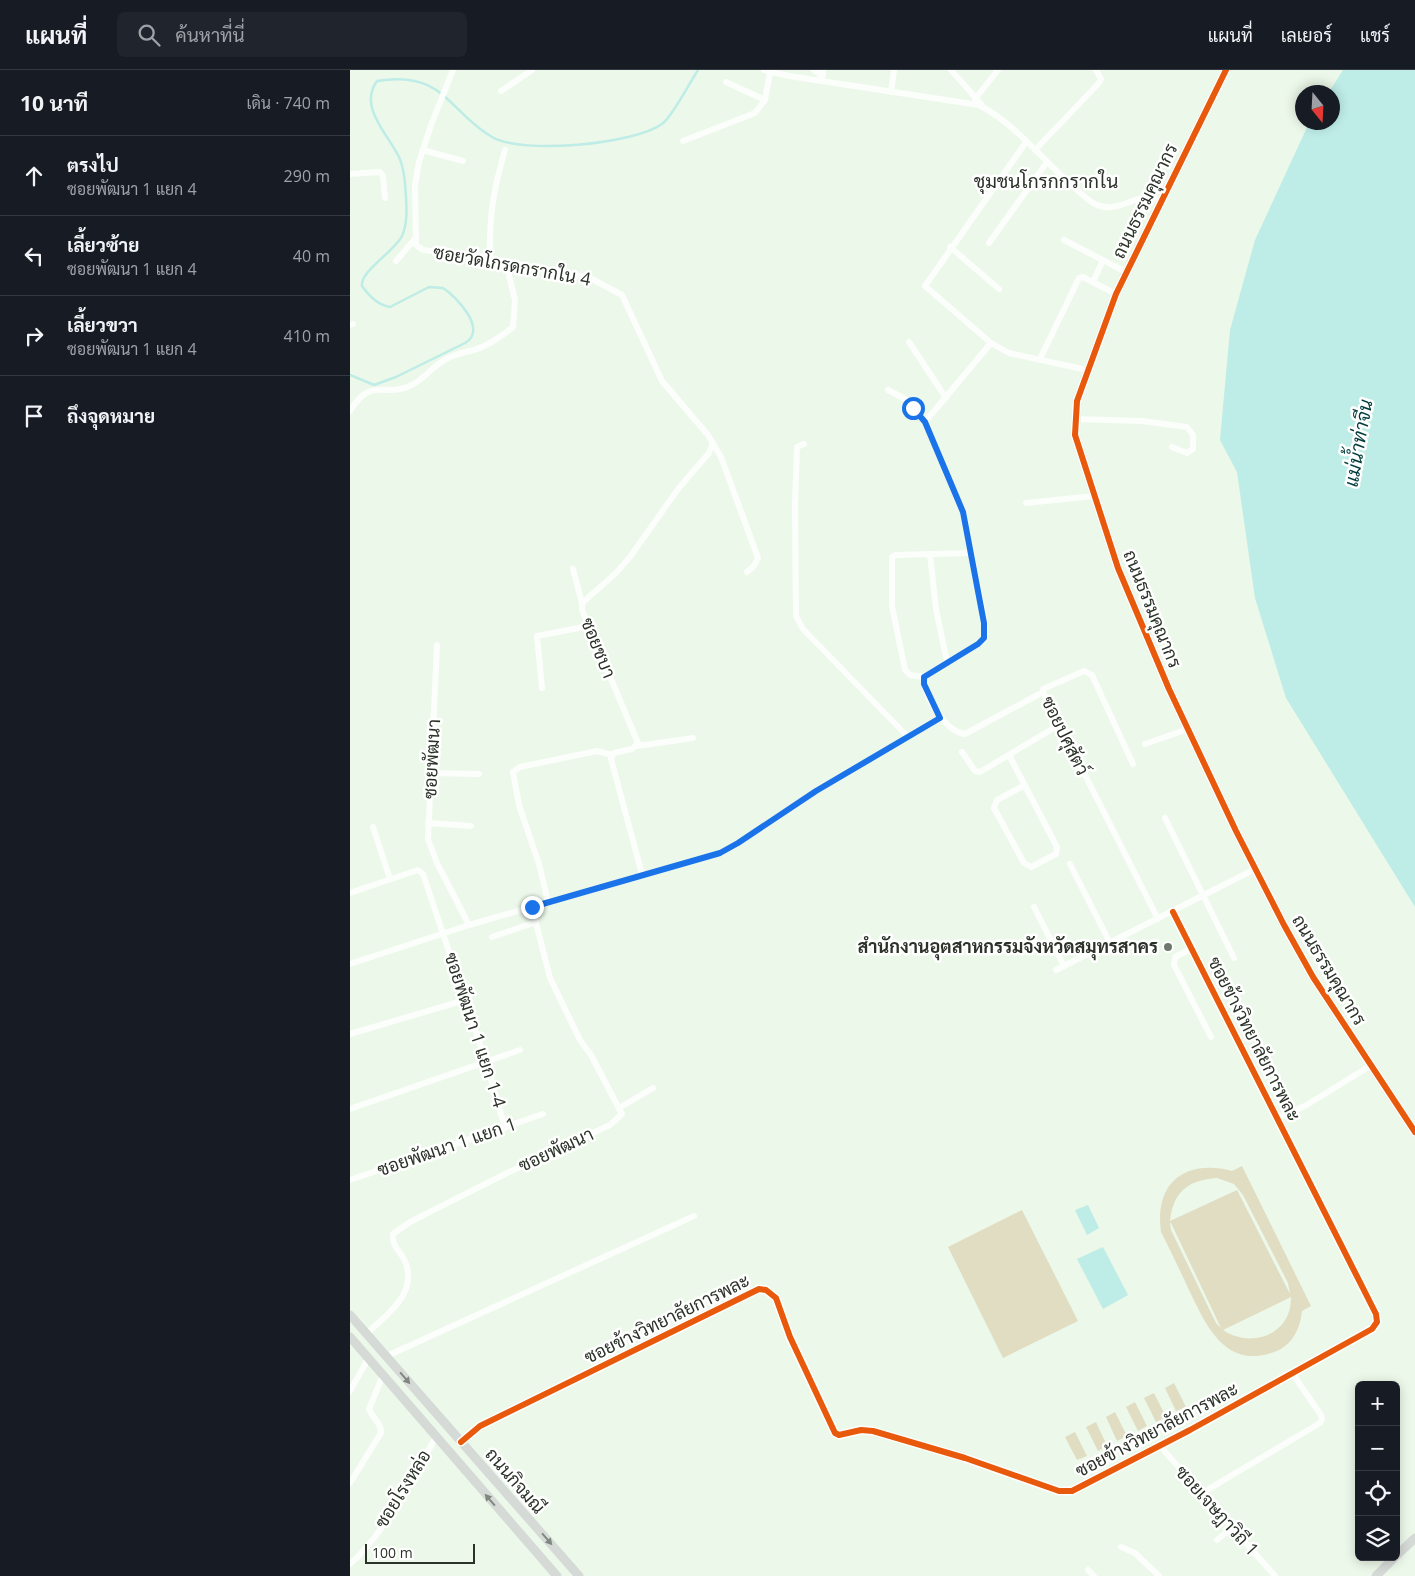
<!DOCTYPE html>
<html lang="th">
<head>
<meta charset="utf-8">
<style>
	body { margin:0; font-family:"Open Sans",Sarabun,sans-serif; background:#20242c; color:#f1f3f6 }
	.controls { position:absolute; right:15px; bottom:15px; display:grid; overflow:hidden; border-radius:8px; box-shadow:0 2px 12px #0003 }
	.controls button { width:45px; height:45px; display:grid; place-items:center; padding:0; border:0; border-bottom:1px solid #363941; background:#171b24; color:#f1f3f6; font:25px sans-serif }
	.compass { position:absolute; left:945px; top:15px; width:45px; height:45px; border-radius:50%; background:#171b24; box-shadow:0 2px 12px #0003; rotate:162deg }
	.scale { position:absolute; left:15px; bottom:12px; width:110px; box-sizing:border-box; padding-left:5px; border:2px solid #2b3329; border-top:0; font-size:14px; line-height:18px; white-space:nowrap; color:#2b3329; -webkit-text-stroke:4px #fff; paint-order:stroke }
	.stop { position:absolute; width:15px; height:15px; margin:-11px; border:4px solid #1a73e8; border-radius:50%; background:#fff }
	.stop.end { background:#1a73e8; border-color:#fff; box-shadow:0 1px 5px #0008 }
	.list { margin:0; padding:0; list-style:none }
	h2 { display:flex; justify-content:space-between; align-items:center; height:65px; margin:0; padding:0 20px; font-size:21px }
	h2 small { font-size:16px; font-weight:400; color:#9ea1a6 }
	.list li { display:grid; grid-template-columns:32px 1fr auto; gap:15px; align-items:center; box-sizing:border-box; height:80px; padding:0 20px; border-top:1px solid #363941 }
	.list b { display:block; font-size:19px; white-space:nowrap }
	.list p { margin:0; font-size:16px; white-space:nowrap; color:#9ea1a6 }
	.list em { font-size:16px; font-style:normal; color:#9ea1a6 }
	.icon { flex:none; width:28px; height:28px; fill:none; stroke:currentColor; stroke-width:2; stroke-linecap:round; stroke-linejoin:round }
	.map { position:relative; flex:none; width:1065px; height:1506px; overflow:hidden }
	header { display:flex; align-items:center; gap:30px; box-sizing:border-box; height:70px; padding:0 25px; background:#171b24; border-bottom:1px solid #363941 }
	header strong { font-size:24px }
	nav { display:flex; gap:28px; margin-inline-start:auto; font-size:18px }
	.search { width:350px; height:45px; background:#20242c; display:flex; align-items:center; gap:12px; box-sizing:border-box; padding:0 18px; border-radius:8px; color:#9ea1a6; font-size:19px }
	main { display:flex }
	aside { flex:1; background:#171b24 }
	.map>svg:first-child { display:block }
</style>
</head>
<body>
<header>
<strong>แผนที่</strong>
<div class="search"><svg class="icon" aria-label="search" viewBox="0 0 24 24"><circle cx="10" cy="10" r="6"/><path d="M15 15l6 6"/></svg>ค้นหาที่นี่</div>
<nav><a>แผนที่</a><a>เลเยอร์</a><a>แชร์</a></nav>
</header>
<main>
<aside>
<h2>10 นาที<small>เดิน · 740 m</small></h2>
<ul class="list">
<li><svg class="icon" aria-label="ahead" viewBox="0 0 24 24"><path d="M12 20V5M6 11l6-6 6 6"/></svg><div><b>ตรงไป</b><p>ซอยพัฒนา 1 แยก 4</p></div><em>290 m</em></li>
<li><svg class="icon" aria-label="left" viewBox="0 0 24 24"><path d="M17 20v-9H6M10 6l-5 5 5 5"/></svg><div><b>เลี้ยวซ้าย</b><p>ซอยพัฒนา 1 แยก 4</p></div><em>40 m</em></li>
<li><svg class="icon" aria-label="right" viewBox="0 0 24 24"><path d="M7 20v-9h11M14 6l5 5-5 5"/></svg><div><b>เลี้ยวขวา</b><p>ซอยพัฒนา 1 แยก 4</p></div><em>410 m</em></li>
<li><svg class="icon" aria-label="arrive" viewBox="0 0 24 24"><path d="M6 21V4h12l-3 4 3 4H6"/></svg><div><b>ถึงจุดหมาย</b></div></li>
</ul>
</aside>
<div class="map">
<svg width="1065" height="1506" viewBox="0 0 1065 1506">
	<rect width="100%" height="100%" fill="#ecf8e9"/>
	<g fill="#e0ddc3" fill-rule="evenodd">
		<path d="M892,1096l69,140 -9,5c-2,18 -10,35 -28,41 -49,18 -68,-27 -85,-62 -9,-19 -18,-39 -28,-58 -7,-50 25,-73 71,-61zM867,1108l17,6 9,11 45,88 2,11 -53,-104 -67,31c3,-29 18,-41 47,-43zM820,1153h1l50,105 -5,-5 -45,-93zM941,1227c1,38 -40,52 -68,33z"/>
		<path d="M672,1140l56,111 -75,37 -55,-111z"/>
		<path d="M824,1313l12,24 -10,4 -11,-23z"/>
		<path d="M804,1323l12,24 -10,5 -12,-24z"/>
		<path d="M785,1332l12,24 -9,5 -12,-24z"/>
		<path d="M765,1342l12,24 -10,5 -11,-24z"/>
		<path d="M746,1352l11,24 -9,5 -12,-24z"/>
		<path d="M725,1362l12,24 -10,4 -12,-23z"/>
	</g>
	<g fill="#beece6">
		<path d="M993,0h72v837l-129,-209 -31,-100 -18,-126 -17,-32 10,-110 25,-90 54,-117 23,-1v-30h-3z"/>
		<path d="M738,1135l11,23 -12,7 -12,-25z"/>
		<path d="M753,1177l25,48 -25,14 -26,-50z"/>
	</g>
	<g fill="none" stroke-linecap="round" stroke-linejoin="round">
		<path stroke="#beece6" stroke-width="2.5" d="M0,305l24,10 22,-8 69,-34c23,-13 -8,-46 -22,-55l-14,-1 -39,20c-12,-2 -21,-11 -28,-21 -2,-15 32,-34 40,-50 7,-16 4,-36 3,-53 -1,-9 -2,-18 -6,-26 -11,-23 -41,-50 -22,-76 68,-11 71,31 115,56 31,18 142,7 170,-13 10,-7 28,-42 36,-54"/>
		<g stroke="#fcfefc" stroke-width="6">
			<path d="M103,0l-22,55 -12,37 -4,23 1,60 7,5 58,7 109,21 32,17 40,86 46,54 13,22 37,101 -4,8 -7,6"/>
			<path d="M414,0l25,6 190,29c33,17 59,49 86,74 9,8 19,19 30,25 23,12 42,-14 65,-4"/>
			<path d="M464,0l8,6"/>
			<path d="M601,0l31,35"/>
			<path d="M472,10l1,-10"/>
			<path d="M376,12l39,18"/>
			<path d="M151,21l31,-21"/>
			<path d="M541,22l3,-22"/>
			<path d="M625,29l23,-29"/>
			<path d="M333,71l72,-28 10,-13 5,-28"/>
			<path d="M676,72l-101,144 66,57 18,10 78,17"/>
			<path d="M73,80l40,11"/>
			<path d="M685,80l64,-67 2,-4 -5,-9"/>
			<path d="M0,104l30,-2 3,4 2,22"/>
			<path d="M714,170l62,32"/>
			<path d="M639,173l58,-81"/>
			<path d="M600,177l49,42"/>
			<path d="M140,189c-1,-42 3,-68 15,-109"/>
			<path d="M46,191l18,-21"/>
			<path d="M743,212l10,-22"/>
			<path d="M0,255l3,-1"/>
			<path d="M559,272l37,56"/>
			<path d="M641,273l-66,79 38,90 22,111v15c-17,17 -42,24 -61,39 -1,19 21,54 41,57l78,-42"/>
			<path d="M690,289l39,-81 4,-1 33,17"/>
			<path d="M538,320l17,9 20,23"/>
			<path d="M0,341c22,-36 34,-12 62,-26 13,-7 23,-21 36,-27 9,-4 17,-6 26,-8 14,-4 28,-14 39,-23l2,-27 -9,-37"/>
			<path d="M724,349l68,2 45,6 6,8v14l-6,4 -15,-6"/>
			<path d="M454,374l-7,3 -2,58 1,111 7,13 104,107"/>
			<path d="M676,433l68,-7"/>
			<path d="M580,484l6,55 11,53"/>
			<path d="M223,499l9,34"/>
			<path d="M87,575l-9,194 9,24 32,62"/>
			<path d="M574,607l-14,-2 -5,-5 -13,-64v-49l4,-2 74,-2"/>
			<path d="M192,618l-5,-52 52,-10"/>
			<path d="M795,674l43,-15"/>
			<path d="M287,676l56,-8"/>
			<path d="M612,682l13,19 5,1 79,-47"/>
			<path d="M659,685l48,92 -1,7 -25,13 -7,-4 -30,-55 3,-8 28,-15"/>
			<path d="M783,694l-41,-89 -8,-4 -41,18v3l115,227"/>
			<path d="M80,703l49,1"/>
			<path d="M815,748l69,140"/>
			<path d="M78,753l43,3"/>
			<path d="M23,757l17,52"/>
			<path d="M720,794l40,79"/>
			<path d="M292,804l-31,-115 3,-6 18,-4 6,-6 -56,-133v-7l33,-29 15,-17 48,-68 31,-36 4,-10"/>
			<path d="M0,823l68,-23 5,4 63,188 19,66"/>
			<path d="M198,832l-9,-38 -20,-59 -6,-33 7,-5 77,-16 15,4"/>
			<path d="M684,837l30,59"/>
			<path d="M142,867l44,-15"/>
			<path d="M841,879l-16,8 -1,8 37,72"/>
			<path d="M0,894l119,-39 251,-72 18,-10 78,-52 124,-73"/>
			<path d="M706,900l199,-101"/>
			<path d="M0,964l115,-34"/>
			<path d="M269,1038l34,-20"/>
			<path d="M0,1039l170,-59"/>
			<path d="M927,1048l28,-12 65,-40"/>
			<path d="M0,1110l193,-66"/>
			<path d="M16,1264c21,-19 54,-42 38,-75 -5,-9 -12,-13 -11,-25l17,-12 95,-48 105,-49 12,-11 -31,-59 -11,-15 -30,-62 -18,-71"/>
			<path d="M37,1286l307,-140"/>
			<path d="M0,1321l18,-32"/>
			<path d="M111,1372l19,-16 279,-137 7,1 10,8 14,39 45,96 4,2 22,-5 12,1 92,27 94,33h13l118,-61 182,-101 5,-7 -1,-8 -203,-402"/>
			<path d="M810,1376l115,130"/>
			<path d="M0,1413l31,-50c1,-9 -9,-16 -12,-24l14,-34"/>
			<path d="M852,1423l118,-70 2,-4 -1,-4 -29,-42"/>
			<path d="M867,1470l15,-12"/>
			<path d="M771,1477l14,6 24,23"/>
			<path d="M0,1494c33,-28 64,-89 86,-127"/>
			<path d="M738,1500l6,6"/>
		</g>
		<g stroke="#d6dad7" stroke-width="9">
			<path d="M876,0l-110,224 -39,107 -2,34 43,133 51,121 67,142 48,94 29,52 102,155"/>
			<path d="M0,1245l229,261"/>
			<path d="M0,1267l207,239"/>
			<path d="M1046,1486l19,-18"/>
			<path d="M1026,1506l19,-19"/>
		</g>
		<defs>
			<g id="cycleway">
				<path d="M876,0l-110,224 -39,107 -2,34 43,133 51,121 67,142 48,94 29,52 102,155"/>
				<path d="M111,1372l19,-16 279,-137 7,1 10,8 14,39 45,96 4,2 22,-5 12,1 92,27 94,33h13l118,-61 182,-101 5,-7 -1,-8 -203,-402"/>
			</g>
		</defs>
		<use href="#cycleway" stroke="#fff" stroke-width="9"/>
		<use href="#cycleway" stroke="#e8590c" stroke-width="6"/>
	</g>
	<defs><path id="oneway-solid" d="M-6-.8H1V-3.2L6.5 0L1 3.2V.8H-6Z" transform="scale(1.25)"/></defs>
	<g fill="#808680">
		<use href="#oneway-solid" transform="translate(55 1308) rotate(49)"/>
		<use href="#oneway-solid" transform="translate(140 1430) rotate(-131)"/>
		<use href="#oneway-solid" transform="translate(197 1469) rotate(49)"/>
	</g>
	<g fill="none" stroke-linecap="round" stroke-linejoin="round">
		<path stroke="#1a73e8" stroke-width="6" d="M182,837l188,-54 18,-10 78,-52 124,-73 -16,-34v-7l54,-33 6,-6v-15l-21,-111 -38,-90 -12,-14"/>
	</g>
	<circle fill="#6f786c" stroke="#fff" stroke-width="2" cx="818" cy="877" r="5"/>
	<g text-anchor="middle" stroke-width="5" stroke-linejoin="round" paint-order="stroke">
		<g font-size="18" fill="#2b3329" stroke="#fff">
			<text transform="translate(795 131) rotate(-64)" y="6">ถนนธรรมคุณากร</text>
			<text transform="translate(162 196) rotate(10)" y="6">ซอยวัดโกรดกรากใน 4</text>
			<text transform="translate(802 539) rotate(68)" y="6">ถนนธรรมคุณากร</text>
			<text transform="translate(248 578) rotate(68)" y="6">ซอยชบา</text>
			<text transform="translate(715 666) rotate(64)" y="6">ซอยปศุสัตว์</text>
			<text transform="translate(82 689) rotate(-87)" y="6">ซอยพัฒนา</text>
			<text transform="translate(979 900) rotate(59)" y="6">ถนนธรรมคุณากร</text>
			<text transform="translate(125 960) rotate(72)" y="6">ซอยพัฒนา 1 แยก 1-4</text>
			<text transform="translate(904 969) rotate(63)" y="6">ซอยข้างวิทยาลัยการพละ</text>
			<text transform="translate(97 1077) rotate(-19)" y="6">ซอยพัฒนา 1 แยก 1</text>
			<text transform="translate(206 1080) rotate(-25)" y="6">ซอยพัฒนา</text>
			<text transform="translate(317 1249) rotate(-26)" y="6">ซอยข้างวิทยาลัยการพละ</text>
			<text transform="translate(807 1360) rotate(-28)" y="6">ซอยข้างวิทยาลัยการพละ</text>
			<text transform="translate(165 1411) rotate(49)" y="6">ถนนกิจมณี</text>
			<text transform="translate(53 1419) rotate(-58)" y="6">ซอยโรงหล่อ</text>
			<text transform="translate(867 1441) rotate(48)" y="6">ซอยเจษฎาวิถี 1</text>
		</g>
		<g font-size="18" font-weight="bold" fill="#2b3329" stroke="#fff" text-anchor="end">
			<text x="808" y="883">สำนักงานอุตสาหกรรมจังหวัดสมุทรสาคร</text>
		</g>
		<g font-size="19" fill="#2b3329" stroke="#fff">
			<text x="696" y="118">ชุมชนโกรกกรากใน</text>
		</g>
		<g font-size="19" font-style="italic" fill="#013d3c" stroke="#fff">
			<text transform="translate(1008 373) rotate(-80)" y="7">แม่น้ำท่าจีน</text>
		</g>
	</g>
</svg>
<div class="controls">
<button>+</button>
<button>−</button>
<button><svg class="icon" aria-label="locate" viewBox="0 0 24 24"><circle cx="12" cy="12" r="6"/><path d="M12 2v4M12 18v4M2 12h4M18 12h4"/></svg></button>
<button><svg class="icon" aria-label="layers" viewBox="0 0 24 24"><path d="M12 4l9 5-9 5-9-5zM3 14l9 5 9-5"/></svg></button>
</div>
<svg class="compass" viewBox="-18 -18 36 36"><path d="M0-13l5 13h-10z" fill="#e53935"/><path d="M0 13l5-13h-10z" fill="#9ea1a6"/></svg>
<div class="scale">100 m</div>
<div class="stop" style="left:563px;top:338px"></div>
<div class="stop end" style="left:182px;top:837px"></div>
</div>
</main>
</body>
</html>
